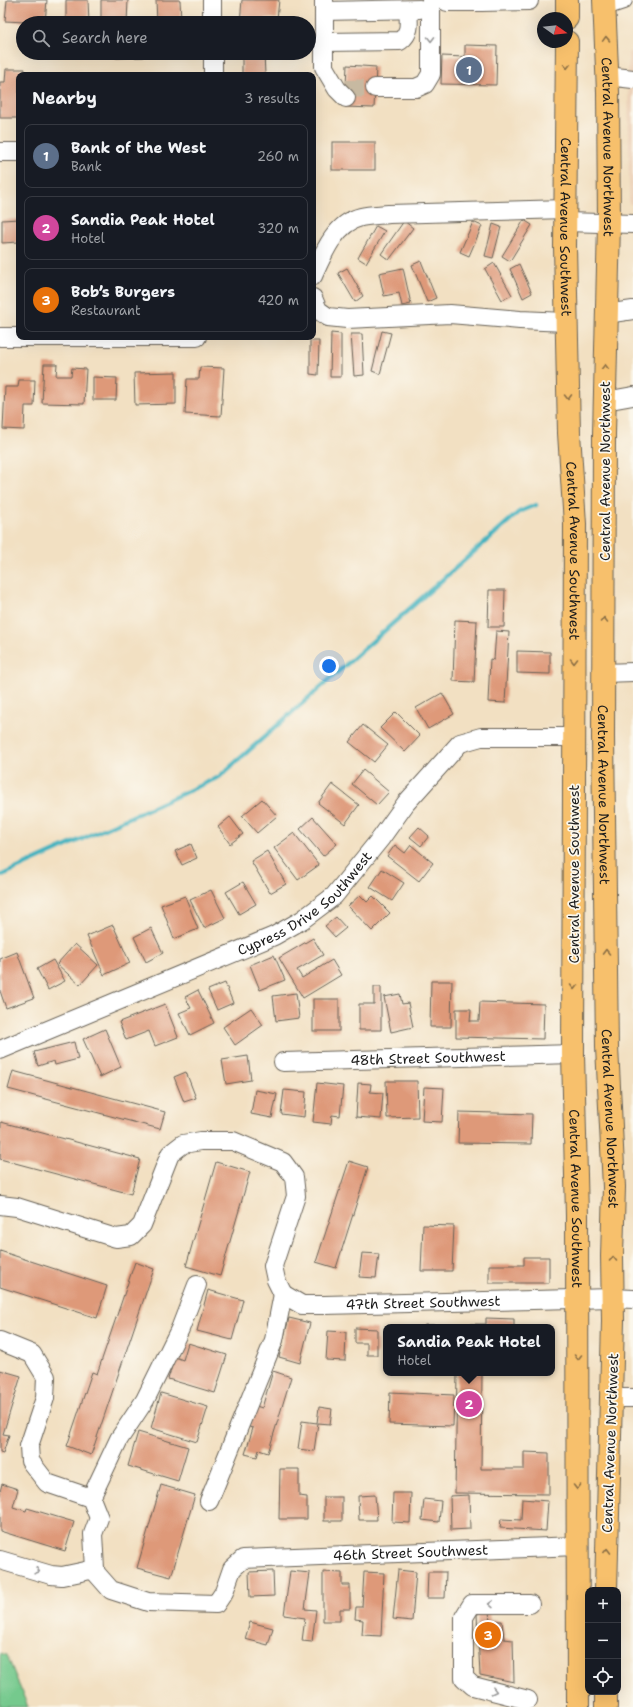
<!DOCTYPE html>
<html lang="en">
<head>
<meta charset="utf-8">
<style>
	body { margin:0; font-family:"Shantell Sans",sans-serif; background:#20242c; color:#f1f3f6 }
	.controls { position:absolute; right:12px; bottom:12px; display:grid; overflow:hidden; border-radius:8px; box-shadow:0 4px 16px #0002 }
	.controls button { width:36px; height:36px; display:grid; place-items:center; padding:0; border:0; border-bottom:1px solid #363941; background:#171b24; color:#f1f3f6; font:20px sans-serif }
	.compass { position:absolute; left:537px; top:12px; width:36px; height:36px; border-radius:50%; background:#171b24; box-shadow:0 4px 16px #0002; rotate:105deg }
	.you { position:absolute; left:329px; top:666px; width:14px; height:14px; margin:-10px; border:3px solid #fff; border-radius:50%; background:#1a73e8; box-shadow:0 0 0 6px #1a73e833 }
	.badge { display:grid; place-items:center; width:26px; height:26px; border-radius:50%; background:#d1495b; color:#fff; font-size:13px; font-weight:700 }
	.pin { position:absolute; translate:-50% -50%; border:2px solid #fff; box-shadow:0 1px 4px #0006 }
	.popup { position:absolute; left:383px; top:1324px; width:172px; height:52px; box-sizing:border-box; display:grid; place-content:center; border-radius:8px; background:#171b24; filter:drop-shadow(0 1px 3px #0005); font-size:13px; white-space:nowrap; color:#9ea1a6 }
	.popup b { font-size:15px; color:#f1f3f6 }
	.popup::after { content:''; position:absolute; left:50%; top:100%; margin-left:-8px; border:8px solid transparent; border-top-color:#171b24 }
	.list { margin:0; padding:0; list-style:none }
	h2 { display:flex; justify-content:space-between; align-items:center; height:52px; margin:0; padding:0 16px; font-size:17px }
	h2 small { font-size:13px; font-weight:400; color:#9ea1a6 }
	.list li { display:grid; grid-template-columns:26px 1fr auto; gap:12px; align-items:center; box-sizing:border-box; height:64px; margin:0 8px 8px; padding:0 8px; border:1px solid #363941; border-radius:8px }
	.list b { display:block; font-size:15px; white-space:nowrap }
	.list p { margin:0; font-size:13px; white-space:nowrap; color:#9ea1a6 }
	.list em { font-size:13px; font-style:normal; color:#9ea1a6 }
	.icon { flex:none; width:22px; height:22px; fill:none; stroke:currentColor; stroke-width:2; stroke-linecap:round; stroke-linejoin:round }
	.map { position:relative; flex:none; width:633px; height:1707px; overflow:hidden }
	.search { position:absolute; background:#171b24; box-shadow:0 4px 16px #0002; left:16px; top:16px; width:300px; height:44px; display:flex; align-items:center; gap:10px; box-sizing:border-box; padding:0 14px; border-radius:22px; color:#9ea1a6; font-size:15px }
	.panel { position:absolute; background:#171b24; box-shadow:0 4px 16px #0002; left:16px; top:72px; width:300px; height:268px; border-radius:8px }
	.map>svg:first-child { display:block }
</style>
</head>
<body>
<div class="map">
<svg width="633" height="1707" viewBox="0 0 633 1707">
	<rect width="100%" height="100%" fill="#fbf7ec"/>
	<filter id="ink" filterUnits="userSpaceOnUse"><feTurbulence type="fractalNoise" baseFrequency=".025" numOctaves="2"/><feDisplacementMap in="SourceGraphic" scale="8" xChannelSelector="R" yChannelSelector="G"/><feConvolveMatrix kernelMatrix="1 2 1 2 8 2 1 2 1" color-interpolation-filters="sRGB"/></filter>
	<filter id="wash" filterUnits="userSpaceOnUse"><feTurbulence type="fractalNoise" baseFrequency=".012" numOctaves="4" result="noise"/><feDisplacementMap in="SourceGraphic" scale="16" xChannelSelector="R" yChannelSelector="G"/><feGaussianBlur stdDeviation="0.9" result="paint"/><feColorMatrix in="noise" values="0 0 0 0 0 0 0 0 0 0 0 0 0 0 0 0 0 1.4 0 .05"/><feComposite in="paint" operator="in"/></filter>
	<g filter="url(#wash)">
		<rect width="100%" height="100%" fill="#f2e0c2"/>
		<path fill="#ecd2b9" d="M628,52h5v152h-4z"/>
		<path fill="#74c98d" stroke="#487254" d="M0,1653l7,2 21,52h-28z"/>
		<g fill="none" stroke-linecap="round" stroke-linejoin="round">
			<path stroke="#45b3c0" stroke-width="4.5" d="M0,876l219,-99 300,-265 17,-7"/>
		</g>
		<g id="blocks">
			<g fill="#de9979">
				<path d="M7,0h40l-2,23 -40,-2z"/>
				<path d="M66,0h22l1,23h-23z"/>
				<path d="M101,0h27l-1,23h-26z"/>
				<path d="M156,0h24l1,21 -24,1z"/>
				<path d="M242,0h37l-2,19 -12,-1 -1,5h-24z"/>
				<path d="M465,45l32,1 -1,39 -55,-1 1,-28 23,1z"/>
				<path d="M115,53h29v4l-28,1z"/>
				<path d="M242,53h22l1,22h-23z"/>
				<path d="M347,65l29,2 -2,41 -29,-1z"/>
				<path d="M6,69h19l-1,6h-5v43h-19v-36h5z"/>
				<rect x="332" y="142" width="43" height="28"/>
				<path d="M19,219v23l-17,1v-23z"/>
				<path d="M524,220l8,5 -22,36 -8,-5z"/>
				<path d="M404,221l9,7 -24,32 -8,-6z"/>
				<path d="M473,222l9,4 -13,30 -9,-4z"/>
				<path d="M493,224l8,3 -8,31 -8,-2z"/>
				<path d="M376,226l9,5 -19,32 -8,-5z"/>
				<path d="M421,261l15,37 -9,4 -15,-37z"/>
				<path d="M494,263l18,32 -10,5 -17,-31z"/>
				<path d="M519,264l13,29 -9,5 -13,-29z"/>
				<path d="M347,268l16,28 -8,6 -17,-29z"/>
				<path d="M403,268l8,36 -9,2 -3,-13 -15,3 -5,-23z"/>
				<path d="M382,331l9,2 -11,41 -8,-3z"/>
				<path d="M331,333l10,1v43h-11z"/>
				<path d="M351,334h11l2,41 -10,1z"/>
				<path d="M310,341h9l-1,34 -8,-1z"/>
				<path d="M44,364h13l-1,12h15l1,-8 14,1 -2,35 -42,-1z"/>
				<path d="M200,367l24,1 -3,48 -36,-2 2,-35h12z"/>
				<path d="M176,372v32l-41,1 -1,-32z"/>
				<path d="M93,377l24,1 -1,22h-23z"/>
				<path d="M19,380h16l-1,26h-9l-1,24 -21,-1 2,-42h13z"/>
				<path d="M489,590h16l-1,37h-16z"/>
				<path d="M455,620l22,1 -3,61 -21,-1z"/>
				<path d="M496,631l13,1 -4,71 -17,-1 2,-43 4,1z"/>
				<path d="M517,651l33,1v22l-33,-1z"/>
				<path d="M442,693l12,21 -26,15 -12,-21z"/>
				<path d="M396,712l24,24 -15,16 -25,-24z"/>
				<path d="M363,725l25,20 -14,17 -25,-20z"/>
				<path d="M363,770l26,22 -12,13 -25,-21z"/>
				<path d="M332,784l27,21 -14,19 -27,-21z"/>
				<path d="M262,799l15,17 -20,17 -15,-17z"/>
				<path d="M230,817l13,17 -13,10 -12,-17z"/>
				<path d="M313,817l24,27 -14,12 -23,-27z"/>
				<path d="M419,827l10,9 -8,10 -11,-9z"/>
				<path d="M294,833l25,32 -21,15 -24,-32z"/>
				<path d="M191,844l6,14 -15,7 -7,-14z"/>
				<path d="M395,845l10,8 6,-8 22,18 -14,18 -32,-25z"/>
				<path d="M267,851l19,33 -16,9 -19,-32z"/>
				<path d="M382,869l22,14 -12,18 -22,-14z"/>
				<path d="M243,882l13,22 -17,10 -13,-22z"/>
				<path d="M211,890l14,28 -21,10 -14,-28z"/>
				<path d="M360,895l7,7 6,-6 17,17 -18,18 -24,-25z"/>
				<path d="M185,896l13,33 -24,10 -13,-34z"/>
				<path d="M336,917l10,11 -11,9 -10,-11z"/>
				<path d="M113,925l17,38 -26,12 -17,-39z"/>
				<path d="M151,928l12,25 -17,9 -12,-25z"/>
				<path d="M313,938l10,17 -26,15 5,8 30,-18 9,15 -38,23 -24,-40z"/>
				<path d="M75,944l23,21 -18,20 -23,-21z"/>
				<path d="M17,952l17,46 -28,10 -6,-17v-32z"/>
				<path d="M274,955l11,25 -25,10 -10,-25z"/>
				<path d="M53,960l12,21 -17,9 -11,-21z"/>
				<path d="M431,981h21l-1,46h-21z"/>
				<path d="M225,983l8,20 -16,7 -9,-20z"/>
				<path d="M374,987h7v43h-22v-26h15z"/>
				<path d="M198,990l16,33 -24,12 -11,-22 12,-5 -6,-11z"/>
				<path d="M296,993l3,25 -23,3 -3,-25z"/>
				<path d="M400,994l2,10 6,-1 5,24 -22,5 -7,-35z"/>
				<rect x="313" y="999" width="26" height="32"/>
				<path d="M480,1002l64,2 -1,35 -87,-2v-28h15l-1,12h9z"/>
				<path d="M165,1004l13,33 -23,9 -6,-15 -23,9 -7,-18z"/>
				<path d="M251,1008l12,17 -28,20 -12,-18z"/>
				<path d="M105,1029l16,38 -21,10 -17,-38z"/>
				<path d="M74,1042l4,17 -23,6 -1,-4 -16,5 -4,-14z"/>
				<path d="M248,1056l3,24 -25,4 -4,-24z"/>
				<path d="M13,1071l152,41 -5,17 -152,-40z"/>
				<path d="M186,1072l10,26 -12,4 -10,-25z"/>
				<path d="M386,1081h31l1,36 -31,1z"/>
				<path d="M317,1083l26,3 -3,30 -8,-1 -1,9 -18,-2z"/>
				<path d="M358,1083l13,1 -1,8 13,1 -2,26 -25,-2z"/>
				<path d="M424,1087l20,1 -2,34 -20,-1z"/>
				<path d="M255,1090l22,4 -5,24 -21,-4z"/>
				<path d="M284,1090l22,2 -2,25 -23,-3z"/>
				<path d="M459,1112l73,2 -1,30 -73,-1z"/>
				<path d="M1,1122l139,37 -9,35 -131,-35z"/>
				<path d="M349,1161l19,6 -32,101 -20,-6z"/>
				<path d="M216,1162l34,10 -30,104 -34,-10z"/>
				<path d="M423,1225l31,1 -2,45h-31z"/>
				<path d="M0,1251l107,35 -10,32 -97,-31z"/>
				<path d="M362,1253l17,1 -3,24 -17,-1z"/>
				<path d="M524,1257h25v26h-60v-18h35z"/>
				<path d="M135,1262l19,7 -63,186 -24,-9 25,-74 5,2z"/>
				<path d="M208,1290l35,10 -11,40 -35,-9z"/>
				<path d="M289,1318l21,5 -10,40 -21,-6z"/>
				<path d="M486,1318l28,1v8h-56v-3h28z"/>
				<rect x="425" y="1325" width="22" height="2"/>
				<path d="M355,1328l22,1v26h-10v-12h-12z"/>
				<path d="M328,1331l18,1 -1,29 -19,-1z"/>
				<path d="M188,1343l39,12 -12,38 -47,-14 7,-22 8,3z"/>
				<path d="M0,1370l21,6 -18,58 6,1 -6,18 -3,-1z"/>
				<path d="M273,1371l18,6 -23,76 -9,-3 -2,7 -12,-3 8,-26 -4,-1 7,-21 6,2z"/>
				<path d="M457,1373h25l-1,96h43v-17l25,1v41l-94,-1z"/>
				<path d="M390,1392l64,3 -1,31 -64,-2z"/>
				<path d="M161,1393l47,14 -11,35 -46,-14z"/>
				<path d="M319,1407l13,2 -2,15 -12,-1 -4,28 -16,-2 4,-28 15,2z"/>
				<path d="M138,1432l50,15 -10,34 -50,-15z"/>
				<path d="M280,1469h19v27l8,1v22h-28z"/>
				<path d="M2,1484l16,5 -5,18 13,4 1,-3 47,14 -9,29 -65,-20v-40z"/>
				<path d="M161,1485l34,10 -24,82 -34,-9z"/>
				<path d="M393,1493h18l-1,30 -18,-1z"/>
				<path d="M375,1495l2,25h-18l-1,-24z"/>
				<path d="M469,1495l1,34 -19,1 -1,-34z"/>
				<rect x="324" y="1497" width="18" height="24"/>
				<path d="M424,1499l17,2 -2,21 -17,-2z"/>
				<path d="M522,1499l26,2 -2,30 -46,-3 1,-9 20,1z"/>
				<path d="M398,1570l18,2 -4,49 -19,-2z"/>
				<path d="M273,1571l1,25 -24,1 -1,-25z"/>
				<path d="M290,1571l20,2 -5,36 11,1 -4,32 -10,-1 3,-23 -21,-3z"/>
				<path d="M323,1572l19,1v12h8v24h-10v12h-17z"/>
				<path d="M364,1572l20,1 -3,63 -19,-1 1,-15 -8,-1 1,-12h6z"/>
				<path d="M428,1572h18l-1,26h-18z"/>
				<path d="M489,1612l1,9h12l2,18 9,1 1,42 -34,-7 -3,-61z"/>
				<path d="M250,1622l23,6 -5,17 -23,-6z"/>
			</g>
		</g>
	</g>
	<g filter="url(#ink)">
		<use href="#blocks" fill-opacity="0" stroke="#676156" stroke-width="1"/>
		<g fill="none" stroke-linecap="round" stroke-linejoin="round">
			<path stroke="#c7b9a1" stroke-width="18" stroke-dasharray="18 9" stroke-linecap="butt" d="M346,89l29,-1"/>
			<defs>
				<g id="minor">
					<path d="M212,0v23"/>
					<path d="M324,0v67l13,22 9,9"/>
					<path d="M481,0v2l48,-1"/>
					<path d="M447,2h34"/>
					<path d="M605,6l18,-6"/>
					<path d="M324,11l96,-2"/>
					<path d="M324,42l76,-1c11,-8 9,-18 8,-31"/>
					<path d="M213,53v22"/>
					<path d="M607,76l26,3"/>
					<path d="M375,88h41l9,-4 6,-10v-74"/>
					<path d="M0,152h19"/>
					<path d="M566,222l67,2"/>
					<path d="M313,276c10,-22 22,-53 48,-59 9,-2 19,-2 28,-3l177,-5"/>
					<path d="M313,298l5,12 10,7 19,2 103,-5 70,6 46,2"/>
					<path d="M606,314l27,-4"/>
					<path d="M0,337h197"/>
					<path d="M605,401l28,-5"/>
					<path d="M604,673l29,-1"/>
					<path id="s1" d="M0,1050l274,-114 28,-16 32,-24 47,-58 25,-35 54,-60 21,-6h93"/>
					<path id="s2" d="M283,1062l290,-8"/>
					<path d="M0,1205l17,2 99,31 15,-2 11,-11 28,-71 13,-10 18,-3h32l50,21 11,15 2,19 -23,70 3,14 7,14"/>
					<path id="s3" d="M283,1294l19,11h22l289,-7 20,1"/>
					<path id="s4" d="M0,1341l32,13 14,23 -1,21 -16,48 1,15 17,22 44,15 8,20 -6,16 2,35 1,4 15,17 37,12 68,2 8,-12 8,-23 11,-10 334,-13"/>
					<path d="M611,1398h22"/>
					<path d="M91,1498l28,-59 26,-39 35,-71 17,-44"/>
					<path d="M209,1501l65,-161 9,-46"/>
					<path d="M0,1560l51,15 11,1 33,-7"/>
					<path d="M528,1700l-55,-14 -9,-8v-61l8,-13h58"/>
				</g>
				<g id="major">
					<path d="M567,0v18"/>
					<path id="s5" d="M604,0l4,92 1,131 -5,211 -1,303 4,310 7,140 -2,69 1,65 -7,269"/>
					<path id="s6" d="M567,42l-2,204 4,187 6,91 -2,530 4,162 1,491"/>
					<path d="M606,1692v15"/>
				</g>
			</defs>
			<use href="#minor" stroke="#676156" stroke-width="20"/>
			<use href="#major" stroke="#676156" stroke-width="24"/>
			<use href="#minor" stroke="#fff" stroke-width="18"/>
			<use href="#major" stroke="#f7c06c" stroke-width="22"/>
		</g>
		<defs><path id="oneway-chevron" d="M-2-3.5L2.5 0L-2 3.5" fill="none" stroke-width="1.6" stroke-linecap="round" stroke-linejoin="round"/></defs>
		<g stroke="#999">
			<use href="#oneway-chevron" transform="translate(431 39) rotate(89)"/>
			<use href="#oneway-chevron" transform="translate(37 1571) rotate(16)"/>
			<use href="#oneway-chevron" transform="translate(491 1604) rotate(-179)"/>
			<use href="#oneway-chevron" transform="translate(494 1691) rotate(14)"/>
		</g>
		<g stroke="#8a6e44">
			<use href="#oneway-chevron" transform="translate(606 39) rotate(-92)"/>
			<use href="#oneway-chevron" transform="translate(567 66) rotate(90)"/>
			<use href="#oneway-chevron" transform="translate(605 367) rotate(-89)"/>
			<use href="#oneway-chevron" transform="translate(568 397) rotate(89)"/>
			<use href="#oneway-chevron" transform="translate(604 620) rotate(-90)"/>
			<use href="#oneway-chevron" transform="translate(574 661) rotate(90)"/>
			<use href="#oneway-chevron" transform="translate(606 952) rotate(-91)"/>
			<use href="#oneway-chevron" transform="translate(574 987) rotate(90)"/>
			<use href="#oneway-chevron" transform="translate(613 1259) rotate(-90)"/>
			<use href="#oneway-chevron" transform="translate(578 1357) rotate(90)"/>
			<use href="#oneway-chevron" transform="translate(577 1487) rotate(90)"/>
			<use href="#oneway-chevron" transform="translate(607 1551) rotate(-89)"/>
		</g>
	</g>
	<g text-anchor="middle" stroke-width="3.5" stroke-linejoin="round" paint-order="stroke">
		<g font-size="14" fill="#1c1c1c" stroke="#fbf7ec">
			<text dy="5" stroke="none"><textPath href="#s5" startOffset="147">Central Avenue Northwest</textPath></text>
			<text dy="5" stroke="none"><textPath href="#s6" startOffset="185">Central Avenue Southwest</textPath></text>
			<text transform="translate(605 471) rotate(-90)" y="5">Central Avenue Northwest</text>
			<text dy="5" stroke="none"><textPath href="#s6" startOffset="509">Central Avenue Southwest</textPath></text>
			<text dy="5" stroke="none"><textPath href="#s5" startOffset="795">Central Avenue Northwest</textPath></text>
			<text transform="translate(574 874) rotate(-90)" y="5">Central Avenue Southwest</text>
			<text dy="5" stroke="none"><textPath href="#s1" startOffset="341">Cypress Drive Southwest</textPath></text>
			<text dy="5" stroke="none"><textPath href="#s2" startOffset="145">48th Street Southwest</textPath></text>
			<text dy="5" stroke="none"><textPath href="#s5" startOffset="1119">Central Avenue Northwest</textPath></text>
			<text dy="5" stroke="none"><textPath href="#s6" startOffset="1157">Central Avenue Southwest</textPath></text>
			<text dy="5" stroke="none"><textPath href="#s3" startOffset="143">47th Street Southwest</textPath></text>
			<text transform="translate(610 1443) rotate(-88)" y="5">Central Avenue Northwest</text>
			<text dy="5" stroke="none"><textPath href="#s4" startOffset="651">46th Street Southwest</textPath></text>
		</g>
	</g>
</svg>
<div class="controls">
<button>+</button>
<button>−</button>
<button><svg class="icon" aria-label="locate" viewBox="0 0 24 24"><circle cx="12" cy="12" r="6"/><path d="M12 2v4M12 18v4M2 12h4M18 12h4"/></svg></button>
</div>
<svg class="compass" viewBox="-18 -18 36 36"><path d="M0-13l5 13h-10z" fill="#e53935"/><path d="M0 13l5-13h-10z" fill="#9ea1a6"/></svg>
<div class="you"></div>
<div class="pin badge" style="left:469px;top:70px;background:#5c6f8a">1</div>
<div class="pin badge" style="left:469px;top:1404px;background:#d1479c">2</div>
<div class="popup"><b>Sandia Peak Hotel</b>Hotel</div>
<div class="pin badge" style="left:488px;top:1635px;background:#e8710a">3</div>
<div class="search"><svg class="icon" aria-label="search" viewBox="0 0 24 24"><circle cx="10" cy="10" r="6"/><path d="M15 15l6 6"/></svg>Search here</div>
<section class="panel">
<h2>Nearby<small>3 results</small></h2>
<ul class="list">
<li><span class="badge" style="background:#5c6f8a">1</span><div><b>Bank of the West</b><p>Bank</p></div><em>260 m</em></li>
<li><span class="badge" style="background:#d1479c">2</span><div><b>Sandia Peak Hotel</b><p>Hotel</p></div><em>320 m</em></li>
<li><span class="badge" style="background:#e8710a">3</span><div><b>Bob’s Burgers</b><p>Restaurant</p></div><em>420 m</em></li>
</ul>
</section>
</div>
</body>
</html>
